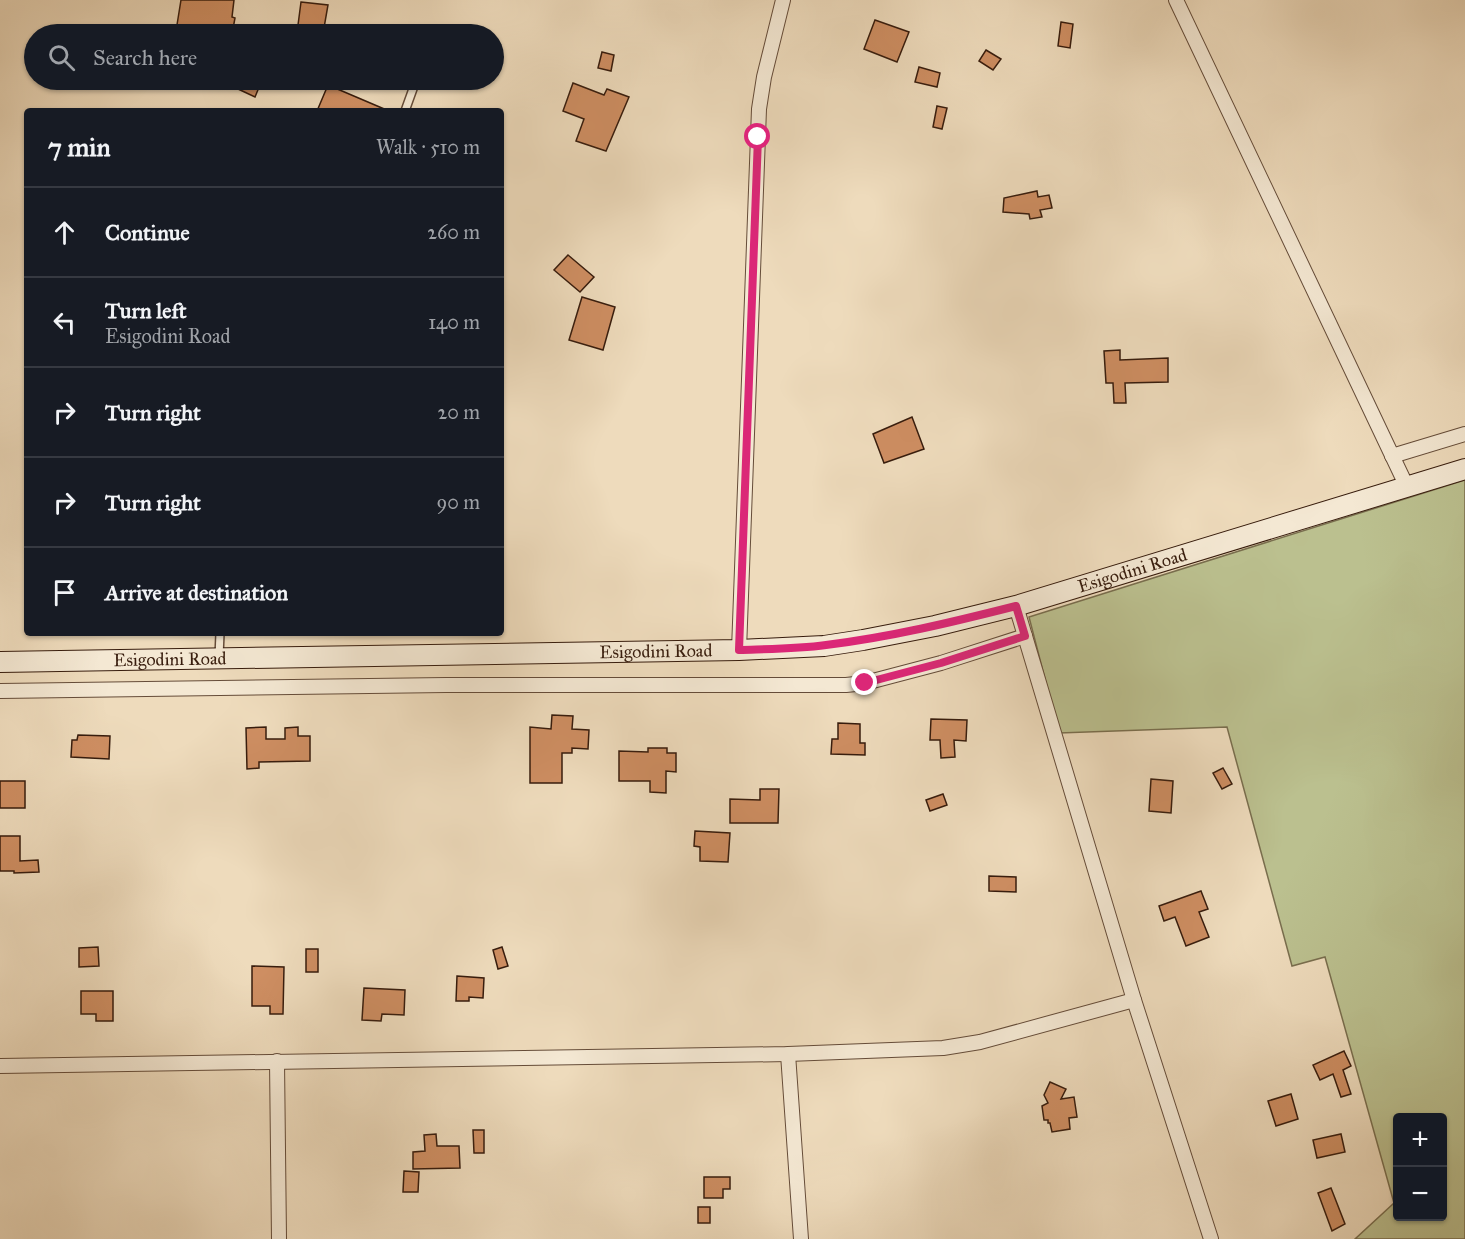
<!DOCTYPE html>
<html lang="en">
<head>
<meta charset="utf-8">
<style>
	body { margin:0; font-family:"IM FELL Great Primer",serif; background:#20242c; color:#f1f3f6 }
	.controls { position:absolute; right:18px; bottom:18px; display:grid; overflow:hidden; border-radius:6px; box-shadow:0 2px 4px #0004 }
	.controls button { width:54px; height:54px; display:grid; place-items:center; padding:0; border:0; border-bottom:2px solid #363941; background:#171b24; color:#f1f3f6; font:30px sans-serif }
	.stop { position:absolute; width:18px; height:18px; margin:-14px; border:4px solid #db2777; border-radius:50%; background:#fff }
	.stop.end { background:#db2777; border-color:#fff; box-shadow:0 2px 6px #0008 }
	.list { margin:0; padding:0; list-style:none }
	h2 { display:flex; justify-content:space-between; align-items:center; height:78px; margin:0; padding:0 24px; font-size:26px }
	h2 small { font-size:20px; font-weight:400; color:#9ea1a6 }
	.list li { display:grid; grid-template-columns:39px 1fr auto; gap:18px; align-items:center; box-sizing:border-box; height:90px; padding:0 24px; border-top:2px solid #363941 }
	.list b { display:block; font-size:22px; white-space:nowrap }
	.list p { margin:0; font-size:20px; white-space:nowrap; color:#9ea1a6 }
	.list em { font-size:20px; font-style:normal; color:#9ea1a6 }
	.icon { flex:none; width:33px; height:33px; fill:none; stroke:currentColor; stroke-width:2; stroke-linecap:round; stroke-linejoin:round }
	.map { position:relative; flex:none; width:1465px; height:1239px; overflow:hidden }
	.search { position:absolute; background:#171b24; box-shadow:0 2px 4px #0004; left:24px; top:24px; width:480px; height:66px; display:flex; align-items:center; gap:15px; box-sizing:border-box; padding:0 21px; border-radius:33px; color:#9ea1a6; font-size:22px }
	.panel { position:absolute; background:#171b24; box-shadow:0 2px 4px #0004; left:24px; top:108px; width:480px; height:528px; border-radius:6px }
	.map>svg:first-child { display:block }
</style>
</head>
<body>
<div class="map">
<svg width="1465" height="1239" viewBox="0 0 1465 1239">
	<rect width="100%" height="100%" fill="#eedbbc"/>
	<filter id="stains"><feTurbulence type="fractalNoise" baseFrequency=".00333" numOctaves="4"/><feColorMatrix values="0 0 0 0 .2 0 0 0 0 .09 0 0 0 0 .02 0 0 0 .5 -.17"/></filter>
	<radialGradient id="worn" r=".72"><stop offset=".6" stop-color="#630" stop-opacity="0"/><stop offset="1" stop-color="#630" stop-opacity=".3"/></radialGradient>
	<path fill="#bbc08f" stroke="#796e4e" stroke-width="1.5" fill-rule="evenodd" d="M1465,480v759h-110l39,-36 -69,-246 -33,9 -65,-239 -168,6 -30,-116zM1398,1118h44v98h-44z"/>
	<g fill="#ce8e62" stroke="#371c0d" stroke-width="1.5">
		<path d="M181,0h53l-2,17 3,1 -3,16h-35l-21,-3z"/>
		<path d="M301,2l27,3 -4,23 -26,-3z"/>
		<path d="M875,20l34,12 -12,30 -33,-13z"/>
		<path d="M1061,22l12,2 -3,24 -12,-2z"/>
		<path d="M986,50l15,9 -8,11 -14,-9z"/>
		<path d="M602,52l12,3 -3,16 -13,-3z"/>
		<path d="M919,67l21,6 -3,14 -22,-5z"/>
		<path d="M239,80h23l-7,17 -19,-9z"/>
		<path d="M573,83l31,12 3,-6 22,8 -23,54 -30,-10 8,-22 -21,-8z"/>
		<path d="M328,85l61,26h-72z"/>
		<path d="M937,106l10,2 -5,21 -9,-2z"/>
		<path d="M1037,191l1,6 11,-2 3,13 -12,2 2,7 -12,2 -1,-5 -26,-2 1,-14z"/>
		<path d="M568,255l26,22 -14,15 -26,-22z"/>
		<path d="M582,297l33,10 -12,43 -34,-10z"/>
		<path d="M1120,350v10l48,-2v24l-43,1 1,20h-12l-1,-20h-7l-2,-32z"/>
		<path d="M912,417l12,32 -40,14 -11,-29z"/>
		<path d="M552,715l21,1 -1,13 17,1 -1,19 -16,-1v5h-10v30h-32v-56l21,2z"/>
		<path d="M931,719l36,1 -1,21 -12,-1 1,17 -14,1 -1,-18h-10z"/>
		<path d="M838,723l22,1v19h5v12l-34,-1 1,-15h6z"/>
		<path d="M266,727v12h19v-11l13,-1v9h12v25l-51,1v6l-12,1 -1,-41z"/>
		<path d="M78,735l32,1 -1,23 -38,-2 1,-17h5z"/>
		<path d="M648,748h19v5h9v19l-10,-1v22l-16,-1v-11h-31v-30l29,1z"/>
		<path d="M1223,768l9,16 -10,5 -9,-16z"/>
		<path d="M1151,779l22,2 -2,32 -22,-2z"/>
		<rect x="0" y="781" width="25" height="27"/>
		<path d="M760,789h19l-1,34h-48v-24l30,1z"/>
		<path d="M943,794l4,11 -17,6 -4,-11z"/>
		<path d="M695,831l35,2 -2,29 -28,-1v-14l-6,-1z"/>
		<path d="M0,836h20v25l18,-1 1,12 -25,1v-2h-14z"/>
		<path d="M989,876l27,1v15l-27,-1z"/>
		<path d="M1201,891l7,18 -9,3 10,25 -23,9 -11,-29 -11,4 -5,-15z"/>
		<path d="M98,947l1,19 -20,1v-19z"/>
		<path d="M502,947l6,19 -10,3 -5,-19z"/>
		<rect x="306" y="949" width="12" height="23"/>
		<path d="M252,966l32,1 -1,47h-13v-8h-18z"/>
		<path d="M457,976l27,2 -1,20 -14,-1v4h-13z"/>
		<path d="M364,988l41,2 -1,25 -22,-1 -1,7 -19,-1z"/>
		<path d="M81,991h32v30h-17v-7h-15z"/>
		<path d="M1344,1051l7,15 -8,4 8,24 -10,3 -8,-23 -13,6 -7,-15z"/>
		<path d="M1050,1082l16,7 -5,10 13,-2 3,20 -8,1 1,11 -18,3 -2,-9h-2v-3h-4l-2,-14 6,-3 -4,-8z"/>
		<path d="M1291,1094l7,25 -22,7 -8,-25z"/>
		<path d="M473,1130h11v23h-10z"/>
		<path d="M436,1134l1,12h22l1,22 -47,1v-17l12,-1 -1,-16z"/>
		<path d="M1341,1134l4,18 -28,6 -4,-18z"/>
		<path d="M404,1171l15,1 -1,20h-15z"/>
		<path d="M704,1177h26v12h-7v9h-19z"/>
		<path d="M1331,1188l14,36 -13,7 -14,-38z"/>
		<rect x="698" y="1207" width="12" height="16"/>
	</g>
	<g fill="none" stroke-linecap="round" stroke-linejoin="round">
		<defs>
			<g id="service">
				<path d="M405,111l9,-25 -1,-6"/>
				<path d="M219,657l1,-24"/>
			</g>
			<g id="minor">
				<path d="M1176,0l231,487"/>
				<path d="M1392,456l73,-22"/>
				<path d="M1016,606l118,394 77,239"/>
				<path d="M739,650l20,-541 5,-32 19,-77"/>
				<path d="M0,691l446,-6h400l19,-2 76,-20 84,-27"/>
				<path d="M788,1054l13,185"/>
				<path d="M277,1061l2,178"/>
				<path d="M0,1066l788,-12 155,-6 37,-6 154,-42"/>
			</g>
			<g id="secondary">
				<path id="s1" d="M0,662l739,-12 85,-4 39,-6 72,-14 81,-20 449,-137"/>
			</g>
		</defs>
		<use href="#service" stroke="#654c39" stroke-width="10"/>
		<use href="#minor" stroke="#654c39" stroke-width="16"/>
		<use href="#secondary" stroke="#371c0d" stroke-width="22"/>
		<use href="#service" stroke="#f4e8d3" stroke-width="7"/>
		<use href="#minor" stroke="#f4e8d3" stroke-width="14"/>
		<use href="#secondary" stroke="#f4e8d3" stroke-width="20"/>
	</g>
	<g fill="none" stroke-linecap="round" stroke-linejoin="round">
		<path stroke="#db2777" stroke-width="8" d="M758,137l-19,513c29,-1 58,-1 87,-5 65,-8 127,-23 190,-39l9,30 -84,27 -76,20"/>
	</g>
	<g text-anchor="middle" stroke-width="6" stroke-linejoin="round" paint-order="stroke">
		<g font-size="18" fill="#371c0d" stroke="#f4e8d3">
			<text dy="6" stroke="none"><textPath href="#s1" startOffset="1142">Esigodini Road</textPath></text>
			<text dy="6" stroke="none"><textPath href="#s1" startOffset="656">Esigodini Road</textPath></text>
			<text dy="6" stroke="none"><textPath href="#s1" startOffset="170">Esigodini Road</textPath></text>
		</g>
	</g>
	<rect width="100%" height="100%" filter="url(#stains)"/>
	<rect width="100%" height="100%" fill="url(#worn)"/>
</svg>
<div class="controls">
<button>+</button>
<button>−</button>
</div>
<div class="stop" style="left:758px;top:137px"></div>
<div class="stop end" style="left:865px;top:683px"></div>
<div class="search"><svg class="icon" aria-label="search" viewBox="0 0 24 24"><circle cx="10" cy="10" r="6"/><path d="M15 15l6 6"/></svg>Search here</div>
<section class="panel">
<h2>7 min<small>Walk · 510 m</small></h2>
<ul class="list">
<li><svg class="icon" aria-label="ahead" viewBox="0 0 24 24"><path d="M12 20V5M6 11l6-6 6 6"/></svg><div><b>Continue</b></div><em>260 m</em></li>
<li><svg class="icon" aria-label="left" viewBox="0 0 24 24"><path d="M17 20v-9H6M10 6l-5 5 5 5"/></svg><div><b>Turn left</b><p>Esigodini Road</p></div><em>140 m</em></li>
<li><svg class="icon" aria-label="right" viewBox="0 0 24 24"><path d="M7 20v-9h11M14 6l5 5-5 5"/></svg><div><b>Turn right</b></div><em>20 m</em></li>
<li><svg class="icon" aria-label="right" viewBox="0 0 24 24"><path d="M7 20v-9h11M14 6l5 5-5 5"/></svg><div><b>Turn right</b></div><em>90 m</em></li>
<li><svg class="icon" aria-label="arrive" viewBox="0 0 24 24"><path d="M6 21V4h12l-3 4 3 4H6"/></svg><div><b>Arrive at destination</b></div></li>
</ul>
</section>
</div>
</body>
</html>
